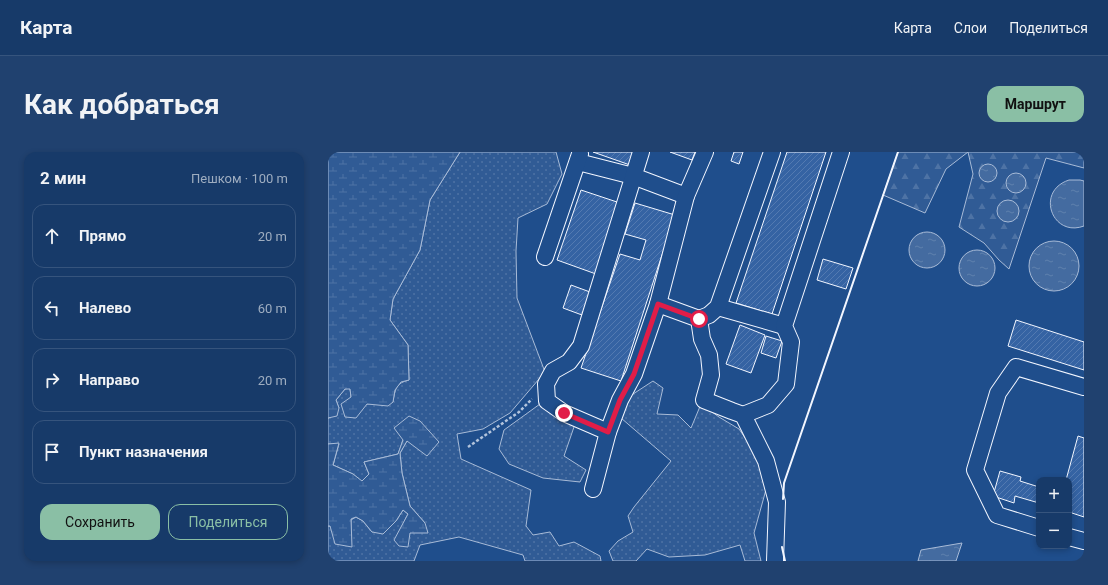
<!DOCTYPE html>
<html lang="ru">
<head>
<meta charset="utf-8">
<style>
	body { margin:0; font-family:Roboto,sans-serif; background:#20416f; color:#f1f3f6 }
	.controls { position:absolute; right:12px; bottom:12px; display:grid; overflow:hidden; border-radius:8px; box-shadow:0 2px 6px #0003 }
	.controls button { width:36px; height:36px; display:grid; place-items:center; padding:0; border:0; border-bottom:1px solid #36547d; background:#173a69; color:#f1f3f6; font:20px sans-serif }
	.stop { position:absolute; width:12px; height:12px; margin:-9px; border:3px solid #e11d48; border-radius:50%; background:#fff }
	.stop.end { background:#e11d48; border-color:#fff; box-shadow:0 1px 4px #0008 }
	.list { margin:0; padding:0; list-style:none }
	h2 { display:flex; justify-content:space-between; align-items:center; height:52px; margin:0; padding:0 16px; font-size:17px }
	h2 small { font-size:13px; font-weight:400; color:#9eadc0 }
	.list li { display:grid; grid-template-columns:26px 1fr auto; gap:12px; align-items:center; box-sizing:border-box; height:64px; margin:0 8px 8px; padding:0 8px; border:1px solid #36547d; border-radius:12px }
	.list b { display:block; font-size:15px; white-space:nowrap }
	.list em { font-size:13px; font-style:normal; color:#9eadc0 }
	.actions { display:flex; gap:8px; padding:12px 16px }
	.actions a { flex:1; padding:9px 0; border:1px solid #8abfa5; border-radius:12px; text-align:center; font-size:14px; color:#8abfa5 }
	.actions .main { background:#8abfa5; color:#111 }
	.icon { flex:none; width:22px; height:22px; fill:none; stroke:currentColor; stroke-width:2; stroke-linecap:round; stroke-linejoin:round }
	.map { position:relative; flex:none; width:756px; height:409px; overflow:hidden; border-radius:12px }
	header { display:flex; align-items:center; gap:24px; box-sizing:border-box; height:56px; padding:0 20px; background:#173a69; border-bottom:1px solid #36547d }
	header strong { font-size:19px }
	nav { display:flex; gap:22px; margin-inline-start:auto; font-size:14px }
	.intro { display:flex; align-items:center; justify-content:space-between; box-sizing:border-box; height:96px; padding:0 24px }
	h1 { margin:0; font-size:28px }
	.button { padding:10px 18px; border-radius:12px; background:#8abfa5; color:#111; font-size:14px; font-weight:700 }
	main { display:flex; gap:24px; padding:0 24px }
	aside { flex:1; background:#173a69; border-radius:12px; box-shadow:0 2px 6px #0003 }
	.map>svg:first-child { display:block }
</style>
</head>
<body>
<header>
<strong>Карта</strong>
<nav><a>Карта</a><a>Слои</a><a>Поделиться</a></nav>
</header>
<div class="intro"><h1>Как добраться</h1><a class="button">Маршрут</a></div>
<main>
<aside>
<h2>2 мин<small>Пешком · 100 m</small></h2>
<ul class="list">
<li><svg class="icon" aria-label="ahead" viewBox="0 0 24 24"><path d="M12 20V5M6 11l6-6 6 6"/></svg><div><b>Прямо</b></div><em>20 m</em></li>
<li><svg class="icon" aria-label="left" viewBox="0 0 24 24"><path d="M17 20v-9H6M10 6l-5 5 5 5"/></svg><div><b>Налево</b></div><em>60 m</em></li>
<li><svg class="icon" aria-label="right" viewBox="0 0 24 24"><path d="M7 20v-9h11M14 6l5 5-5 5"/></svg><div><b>Направо</b></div><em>20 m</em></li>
<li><svg class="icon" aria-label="arrive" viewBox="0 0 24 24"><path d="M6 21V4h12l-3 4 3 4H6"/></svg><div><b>Пункт назначения</b></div></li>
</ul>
<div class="actions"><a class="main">Сохранить</a><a>Поделиться</a></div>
</aside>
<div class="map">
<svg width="756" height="409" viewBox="0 0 756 409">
	<defs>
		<pattern id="grass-dots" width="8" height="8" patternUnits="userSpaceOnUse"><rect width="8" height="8" fill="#305b95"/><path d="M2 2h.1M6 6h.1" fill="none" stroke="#4e73a5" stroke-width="1.8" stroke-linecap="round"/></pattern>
		<pattern id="forest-firs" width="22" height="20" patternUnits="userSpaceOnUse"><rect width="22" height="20" fill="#305b95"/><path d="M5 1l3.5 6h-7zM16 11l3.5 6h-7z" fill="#4e73a5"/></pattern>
		<pattern id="wetland-marsh" width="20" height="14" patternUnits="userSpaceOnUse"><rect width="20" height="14" fill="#305b95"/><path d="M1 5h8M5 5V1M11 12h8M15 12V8" fill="none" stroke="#4e73a5"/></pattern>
		<pattern id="water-ripples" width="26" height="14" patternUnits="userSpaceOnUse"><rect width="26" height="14" fill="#446ba0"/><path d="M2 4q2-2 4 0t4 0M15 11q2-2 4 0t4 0" fill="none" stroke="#5f81ae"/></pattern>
		<pattern id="building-hatch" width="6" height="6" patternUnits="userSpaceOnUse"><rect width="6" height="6" fill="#3563a3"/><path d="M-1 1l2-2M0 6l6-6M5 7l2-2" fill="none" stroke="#537ab1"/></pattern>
	</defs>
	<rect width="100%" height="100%" fill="#1f4e8c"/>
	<g fill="url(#grass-dots)" stroke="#a8bbd7">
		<path d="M132,0h96l6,22 -15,30 -29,14 -2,33 1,47 28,74 -35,41 -27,16 -26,5 4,25 70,31 -5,36 7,9 17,-3 9,14 15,-4 26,14 1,5h-76l-2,-6 -64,-18 -39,8 -6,16h-86v-35h2l21,20v-26l5,-3 7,4 9,11 24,-11 7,-11 5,4 -13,26 15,-7 15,-10 -15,-17 -8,-33 -2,-20 7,-12 32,1 -36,-2 -5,14 -34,8 5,12 -7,8 -9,-8 -20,-9 6,-21h-11v-26h1l10,-10 -3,-8 9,-11 5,-1 1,9 16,7 26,-2c2,-13 3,-19 16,-22l-1,-35 -18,-25 3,-21 27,-49 10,-50z"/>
		<path d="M325,229l10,7 -6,26 21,1 13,13 10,-24 18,13 20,12 22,32 6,25 -13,47 7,28h-16l-5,-16 -35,10 -36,2 -22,-8 -11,12h-23l-4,-10 9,-10 15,-9 -5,-16 6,-9 37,-46 -50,-43 9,-22z"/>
		<path d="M212,252l35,20 -11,32 22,14 -6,12 -37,-4 -34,-14 -10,-15 5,-19z"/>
	</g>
	<path fill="url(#forest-firs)" stroke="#a8bbd7" d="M570,0h186v16l-38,-10 -37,111 -10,-9 -15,-17 -25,-16 14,-53 -5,-22 -22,17 -21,44 -42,-18z"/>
	<g fill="url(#wetland-marsh)" stroke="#a8bbd7">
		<path d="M0,0h132l-30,48 -10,50 -27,49 -3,21 18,25 1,35 -8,2 -6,8 -2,12 -5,4 -21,-2 -11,14 -11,-1 -4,-13 10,-7 -1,-8h-5l-9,11 3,8 -2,8 -9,2z"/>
		<path d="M81,264l11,5 19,21 -12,14 -20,-15 -7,12 2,20 8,33 15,17 3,10h-18l-2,14 -9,-1 -5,-6 14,-26 -5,-4 -7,11 -13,13 -11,-2 -9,-11 -7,-4 -5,2 1,28 -17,-3 -5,-18h-2v-82l11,-1 -6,22 20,9 9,7 7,-7 -5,-12 34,-8 5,-14 -9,-12z"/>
	</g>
	<g fill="url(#water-ripples)" stroke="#a8bbd7">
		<circle cx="660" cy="21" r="9"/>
		<circle cx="688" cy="31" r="10"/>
		<path d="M741,28h11l4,1v45c-32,12 -49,-35 -15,-46z"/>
		<circle cx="680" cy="59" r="11"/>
		<circle cx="599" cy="98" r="18"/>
		<circle cx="726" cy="114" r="25"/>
		<circle cx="649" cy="116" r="18"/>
		<path d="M634,391l-6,18h-38l3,-11z"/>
	</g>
	<g fill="url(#building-hatch)" stroke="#f2f6ff">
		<path d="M265,0h42l-5,13z"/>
		<path d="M342,0h25l-3,8z"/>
		<path d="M406,0h9l-4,12 -8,-3z"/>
		<path d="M459,0h39l-54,162 -36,-11z"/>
		<path d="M253,38l39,13 -24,71 -39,-14z"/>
		<path d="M307,51l40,12 -54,166 -40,-13 39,-114 20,6 6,-20 -21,-6z"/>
		<path d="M495,107l30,9 -7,21 -29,-9z"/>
		<path d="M243,133l19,7 -8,23 -19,-7z"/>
		<path d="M688,168l68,22v28l-76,-24z"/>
		<path d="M412,173l25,10 -14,38 -25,-9z"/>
		<path d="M438,184l16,5 -6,17 -15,-5z"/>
		<path d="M750,284l6,2v79l-15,-5v-32h-3z"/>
		<path d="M672,319l21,6 -1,4 19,6v16l-24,-7 -1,7 -21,-7z"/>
	</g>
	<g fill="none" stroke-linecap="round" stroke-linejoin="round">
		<defs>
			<g id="minor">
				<path d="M250,10l55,14 53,20"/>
				<path d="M217,105l35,-103"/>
				<path d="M330,152l41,15 3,20 7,16 2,20 -7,25 28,11 11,4 23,46 11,41 -2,59"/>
				<path d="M390,155l66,19"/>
				<path d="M371,167l10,-4 9,-8 54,-155"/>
				<path d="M415,263l25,-10 18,-21 5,-42 -7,-16 57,-174"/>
				<path d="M280,280l-44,-19 -17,-12 -1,-17 7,-13 16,-9 12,-16 60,-194"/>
				<path d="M265,337l15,-57 12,-32 14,-26 24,-70 28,-108 19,-44"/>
				<path d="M711,376l-42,-13 -22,-45 23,-77 18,-26 68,20"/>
				<path d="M741,385l15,4"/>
			</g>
		</defs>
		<use href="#minor" stroke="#f2f6ff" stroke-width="18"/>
		<path stroke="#b3c4dc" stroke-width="2.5" stroke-dasharray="3 2" stroke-linecap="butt" d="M140,295l51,-35 13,-13"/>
		<use href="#minor" stroke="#1f4e8c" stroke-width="16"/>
		<g stroke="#f2f6ff" stroke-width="2">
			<path d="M455,347l1,-16 114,-331"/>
			<path d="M454,395l3,14"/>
		</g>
	</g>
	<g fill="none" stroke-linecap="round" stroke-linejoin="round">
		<path stroke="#e11d48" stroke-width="5" d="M236,261l44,19 12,-32 14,-26 24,-70 41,15"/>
	</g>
</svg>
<div class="controls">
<button>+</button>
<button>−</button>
</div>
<div class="stop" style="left:371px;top:167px"></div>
<div class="stop end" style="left:236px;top:261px"></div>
</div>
</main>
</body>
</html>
